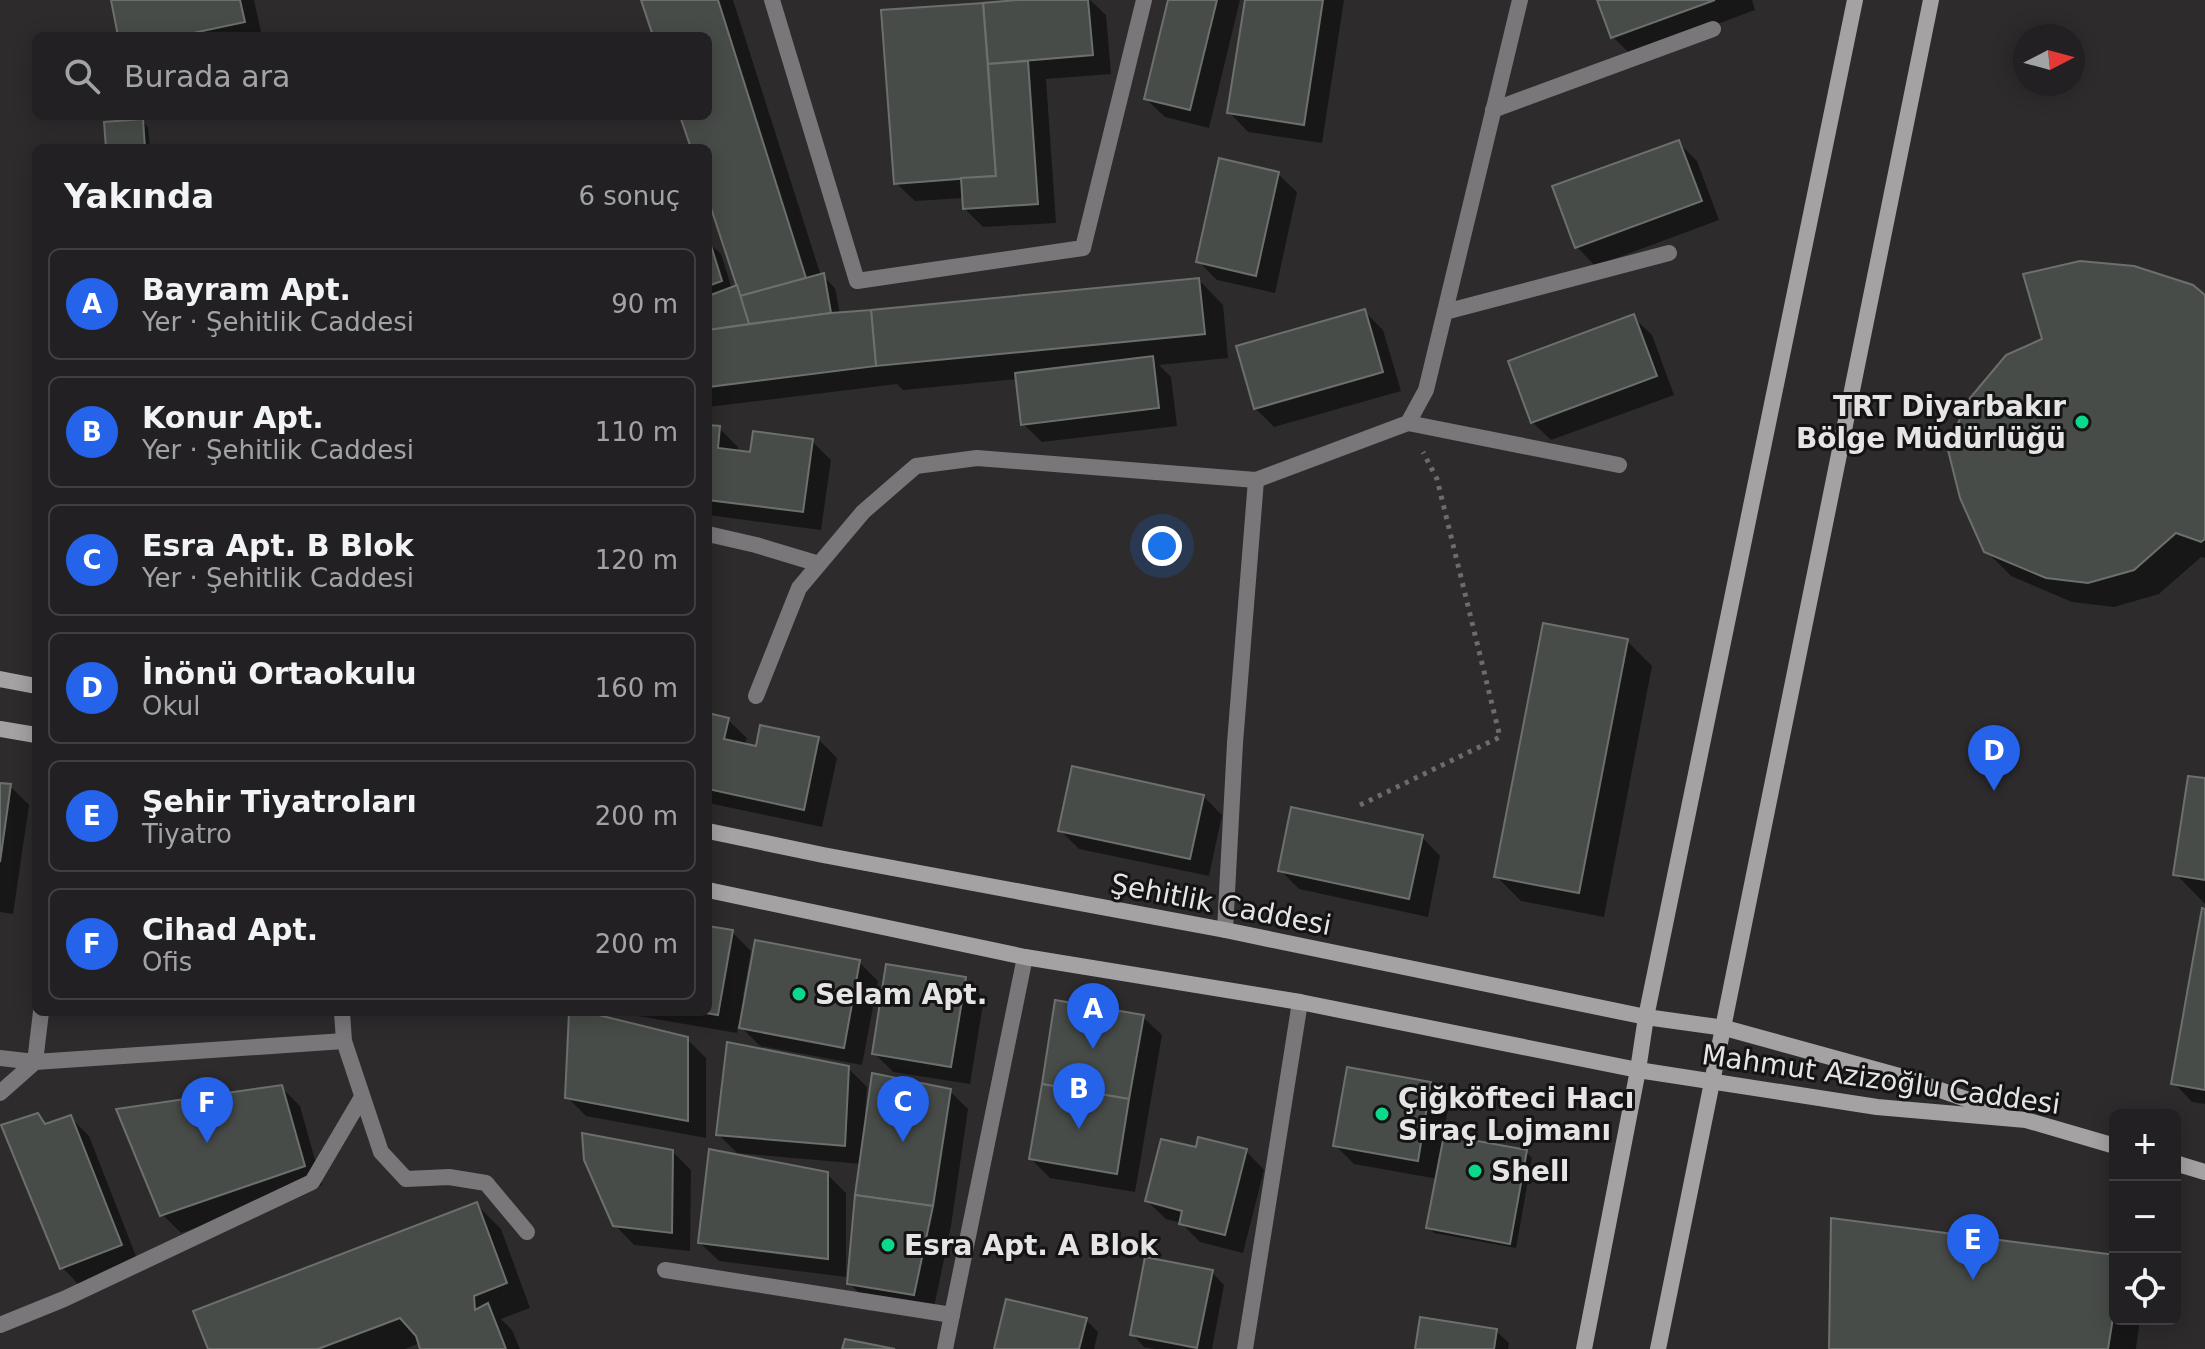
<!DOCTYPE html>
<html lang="tr">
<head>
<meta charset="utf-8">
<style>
	body { margin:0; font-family:"DejaVu Sans",sans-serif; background:#2e2d2f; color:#f1f3f6 }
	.controls { position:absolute; right:24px; bottom:24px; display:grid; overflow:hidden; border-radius:12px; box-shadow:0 4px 20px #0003 }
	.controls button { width:72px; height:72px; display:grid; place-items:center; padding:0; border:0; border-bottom:2px solid #3f3e40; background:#222022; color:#f1f3f6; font:40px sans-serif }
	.compass { position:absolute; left:2013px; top:24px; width:72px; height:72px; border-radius:50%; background:#222022; box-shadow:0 4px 20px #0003; rotate:84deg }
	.you { position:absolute; left:1162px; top:546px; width:28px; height:28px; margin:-20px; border:6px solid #fff; border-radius:50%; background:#1a73e8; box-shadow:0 0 0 12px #1a73e833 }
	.badge { display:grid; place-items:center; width:52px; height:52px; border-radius:50%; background:#2563eb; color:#fff; font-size:26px; font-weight:700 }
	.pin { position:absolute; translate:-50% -66px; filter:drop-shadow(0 2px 4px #0008) }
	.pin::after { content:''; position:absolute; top:42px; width:28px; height:24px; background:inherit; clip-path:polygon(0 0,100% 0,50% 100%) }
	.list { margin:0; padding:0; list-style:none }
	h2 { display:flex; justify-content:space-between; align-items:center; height:104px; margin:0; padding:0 32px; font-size:34px }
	h2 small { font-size:26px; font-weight:400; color:#a2a3a5 }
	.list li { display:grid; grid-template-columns:52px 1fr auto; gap:24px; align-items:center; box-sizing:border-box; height:112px; margin:0 16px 16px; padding:0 16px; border:2px solid #3f3e40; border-radius:12px }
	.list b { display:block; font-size:30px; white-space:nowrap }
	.list p { margin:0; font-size:26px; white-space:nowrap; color:#a2a3a5 }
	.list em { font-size:26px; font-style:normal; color:#a2a3a5 }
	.icon { flex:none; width:44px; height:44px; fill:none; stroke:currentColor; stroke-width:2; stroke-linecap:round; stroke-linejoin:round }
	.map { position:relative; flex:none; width:2205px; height:1349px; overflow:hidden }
	.search { position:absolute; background:#222022; box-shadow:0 4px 20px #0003; left:32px; top:32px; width:680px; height:88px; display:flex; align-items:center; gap:20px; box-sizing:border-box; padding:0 28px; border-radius:12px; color:#a2a3a5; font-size:30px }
	.panel { position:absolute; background:#222022; box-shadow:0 4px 20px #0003; left:32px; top:144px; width:680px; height:872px; border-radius:12px }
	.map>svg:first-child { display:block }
</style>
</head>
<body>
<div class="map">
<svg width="2205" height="1349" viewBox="0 0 2205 1349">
	<rect width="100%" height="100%" fill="#2e2b2d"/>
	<g fill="#0007">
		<path d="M113,0h141l8,36h-142z"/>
		<path d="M643,0h90l88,276h2l12,12 5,26 359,-34 24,25 5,53 -69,7 12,12 6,49 -135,16 -19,-18 -5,-45 -115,11 -6,-6 -189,23v-165l13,12 11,35 7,-3 -31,-93v-45h-15l-11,-32h26v-80h-53z"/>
		<path d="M1042,0h48l16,15 5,59 -65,5 10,144 -73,4 -18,-18 -1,-11 -49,3 -19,-18 -12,-171z"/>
		<path d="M1170,0h70l-31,128 -44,-11 -19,-18z"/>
		<path d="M1247,0h97l-22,143 -74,-11 -18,-19z"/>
		<path d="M1600,0h152l3,10 -123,46 -19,-19z"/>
		<path d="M142,121l6,6 2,21h-42z"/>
		<path d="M1678,142l19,19 22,59 -124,46 -18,-19z"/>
		<path d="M1278,174l19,18 -22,101 -58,-13 -19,-19z"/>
		<path d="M2205,298v260l-4,-1 -42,37 -45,13 -42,-5 -61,-26 -25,-25z"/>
		<path d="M1364,311l19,19 18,61 -127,36 -19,-19z"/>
		<path d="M1633,317l19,18 22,60 -123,45 -19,-18z"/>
		<path d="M708,427l11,1 19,19v5l14,2 60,-13 19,19 -10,70 -113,-15z"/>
		<path d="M1627,641l25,25 -48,251 -83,-16 -25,-25z"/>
		<path d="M708,715l20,5 19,18 -2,7 13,3 60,-9 19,19 -15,69 -114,-24z"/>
		<path d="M2205,781v123l-29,-30z"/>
		<path d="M0,785l10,1 19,19 -16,109 -13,-2z"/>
		<path d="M1203,796l19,19 -13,61 -130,-27 -19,-19z"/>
		<path d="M1422,837l18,19 -12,61 -129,-28 -19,-19z"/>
		<path d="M2205,911v193l-13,-2 -18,-19z"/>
		<path d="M708,928l24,4 19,19 -8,45h4l112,-34 19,19 -16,84 -102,-19 -22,-22 -1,9 -105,-18 -3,-3h79z"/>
		<path d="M965,979l19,19 -14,86 -77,-12 -19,-19z"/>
		<path d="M556,1012h51l-19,1 99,26 19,19v80l-120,-22 -19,-19 4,-84z"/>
		<path d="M1143,1017l19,18 -27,157 -85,-14 -19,-19z"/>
		<path d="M848,1068l19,19 -2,26 85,-22 18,18 -17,117 -18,86 -65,-10 -19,-19 13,-119 -125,-11 -19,-19z"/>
		<path d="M1430,1084l19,19 -6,34 83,15 6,6 -16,90 -82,-15 -5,-5 9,-49 -84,-15 -19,-19z"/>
		<path d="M281,1087l19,19 22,79 -141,48 -19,-19z"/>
		<path d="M37,1116l10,9 23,-8 19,19 50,128 -59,22 -18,-19z"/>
		<path d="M1197,1150l49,1 18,19 -21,83 -43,-11 -19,-19 -15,-4 -19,-18z"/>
		<path d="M672,1151l19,19 -1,81 -56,-6 -19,-20z"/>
		<path d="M827,1174l19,19v84l-127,-16 -19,-18z"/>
		<path d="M476,1204l25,25 29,79 -29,11 11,11 8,19h-97l-3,-6 -15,6h-195z"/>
		<path d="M2115,1257v62h25l-4,30h-305z"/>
		<path d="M1212,1272l12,13 -12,64h-57l-11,-2 -12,-13z"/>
		<path d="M1086,1320l12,12 -4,17h-98z"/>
		<path d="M1496,1331l13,12 -1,6h-91z"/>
	</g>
	<g fill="#484c49" stroke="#6c706d" stroke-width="2">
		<path d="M111,0h129l5,22 -66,14h-61z"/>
		<path d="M641,0h77l88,278 -66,18 -32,-97v-51h-17l-11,-32h28v-80h-55z"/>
		<path d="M1017,0h71l5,55 -105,9 -5,-61z"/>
		<path d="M1168,0h49l-27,110 -46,-11z"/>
		<path d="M1245,0h78l-19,125 -77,-12z"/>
		<path d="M1597,0h118l-104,38z"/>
		<path d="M983,3l13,173 -102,8 -13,-174z"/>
		<path d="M1028,61l10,143 -75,5 -2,-31 35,-2 -8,-112z"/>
		<path d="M143,119l2,29h-39l-2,-26z"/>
		<path d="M1679,140l23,61 -127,47 -23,-62z"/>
		<path d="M1219,158l60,14 -23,104 -60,-14z"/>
		<path d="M709,239l13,42 -14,5v-46z"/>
		<path d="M2080,261l54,5 59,19 12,10v244l-4,3 -25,-9 -42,37 -46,13 -42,-5 -62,-26 -24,-54 -13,-52 23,-48 36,-43 36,-16 -19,-65z"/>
		<path d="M824,273l7,40 -82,11 -9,-28z"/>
		<path d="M1199,278l6,56 -329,32 -5,-56z"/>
		<path d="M737,285l12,39 -41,6v-34z"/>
		<path d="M1365,309l18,63 -129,37 -18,-63z"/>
		<path d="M871,310l5,56 -168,21v-57l123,-17z"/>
		<path d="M1634,314l23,62 -126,47 -23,-62z"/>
		<path d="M1153,356l6,52 -138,17 -6,-52z"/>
		<path d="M708,425l12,1 -2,22 32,4 3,-21 60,8 -10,73 -95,-12z"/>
		<path d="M1543,623l85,16 -49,254 -85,-16z"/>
		<path d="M708,713l21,5 -5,21 32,7 4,-21 59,12 -15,73 -96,-21z"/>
		<path d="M1072,766l132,29 -14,64 -132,-28z"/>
		<path d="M2188,776l17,2v102l-32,-5z"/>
		<path d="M0,783l11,1 -11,78z"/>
		<path d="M1291,807l132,28 -14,64 -131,-28z"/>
		<path d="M2202,908l3,1v181l-34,-6z"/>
		<path d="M708,926l25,4 -15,85 -18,-3h8z"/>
		<path d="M755,940l105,20 -16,88 -105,-20z"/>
		<path d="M886,964l80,13 -15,90 -79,-13z"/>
		<path d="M1055,1000l89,15 -15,84 -87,-15z"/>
		<path d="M569,1012h17l102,25v84l-123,-23z"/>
		<path d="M727,1042l122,24 -4,80 -129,-11z"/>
		<path d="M1347,1067l84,15 -13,79 -85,-15z"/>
		<path d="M872,1073l79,16 -18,117 -78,-11z"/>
		<path d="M1042,1084l87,15 -12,75 -88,-15z"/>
		<path d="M282,1085l23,81 -145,50 -44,-107z"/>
		<path d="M38,1113l7,11 26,-9 51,130 -62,24 -59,-144z"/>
		<path d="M582,1133l91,17 -1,83 -59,-7 -29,-66z"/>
		<path d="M1444,1135l83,15 -17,94 -84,-16z"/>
		<path d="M1198,1137l49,12 -22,86 -46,-11 3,-13 -37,-10 16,-62 35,8z"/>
		<path d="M709,1149l119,23v87l-130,-16z"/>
		<path d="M855,1195l78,11 -19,89 -67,-11z"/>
		<path d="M477,1202l30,81 -33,13 1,14 13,-7 18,46h-86l-4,-13 -16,-18 -82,31h-110l-15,-38z"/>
		<path d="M1831,1218l284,37v50l-7,44h-279z"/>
		<path d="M1145,1257l68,13 -16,78 -67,-13z"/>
		<path d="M1006,1299l81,19 -8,31h-85z"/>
		<path d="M1420,1317l77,12 -3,20h-79z"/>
		<path d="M845,1339l50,10h-53z"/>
	</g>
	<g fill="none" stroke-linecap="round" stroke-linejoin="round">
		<path stroke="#6d6b6c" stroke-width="5" stroke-dasharray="4 6" stroke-linecap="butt" d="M1360,805l140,-68 -63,-258 -14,-27"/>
		<g stroke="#797779" stroke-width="16">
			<path d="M772,0l85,281 226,-33 61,-248"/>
			<path d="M1493,110l220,-81"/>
			<path d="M1445,312l224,-59"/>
			<path d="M1408,423l211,42"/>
			<path d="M708,534l48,11 63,19"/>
			<path d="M756,696l43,-108 64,-76 53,-46 61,-8 279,22 152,-57 18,-33 94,-390"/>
			<path d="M1225,930l10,-187 21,-263"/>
		</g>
		<g stroke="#797779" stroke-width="16">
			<path d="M342,1012l2,29 37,111 25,27 43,-2 37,6 41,49"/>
			<path d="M0,1058l35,4 6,-50"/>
			<path d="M0,1093l35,-31 309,-21"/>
			<path d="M665,1270l287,45"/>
			<path d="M0,1325l64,-26 248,-117 50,-85"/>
			<path d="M945,1349l80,-392"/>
			<path d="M1245,1349l55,-347"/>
		</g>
		<g stroke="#a5a2a4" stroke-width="16">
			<path d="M0,679l36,7"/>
			<path d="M0,729l36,6"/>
			<path d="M708,831l115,24 402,75 421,87 79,11 178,49 100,35"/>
			<path d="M708,890l317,67 275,45 338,68 239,37 149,13 89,26"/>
			<path d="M2175,1163l30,9"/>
			<path d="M1584,1349l54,-279 8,-53 209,-1017"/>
			<path d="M1658,1349l273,-1349"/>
		</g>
	</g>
	<g fill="#0ad98b" stroke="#151415" stroke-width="3">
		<circle cx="2082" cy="422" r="8"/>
		<circle cx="799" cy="994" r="8"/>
		<circle cx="1382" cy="1114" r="8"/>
		<circle cx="1475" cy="1171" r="8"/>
		<circle cx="888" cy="1245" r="8"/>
	</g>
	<g text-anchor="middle" stroke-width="6" stroke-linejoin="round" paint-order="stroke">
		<g font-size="28" font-weight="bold" fill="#e6e4e5" stroke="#151415" text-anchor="start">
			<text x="2066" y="416" text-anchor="end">TRT Diyarbakır<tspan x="2066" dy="32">Bölge Müdürlüğü</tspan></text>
			<text x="815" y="1004">Selam Apt.</text>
			<text x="1398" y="1108">Çiğköfteci Hacı<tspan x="1398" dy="32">Siraç Lojmanı</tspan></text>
			<text x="1491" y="1181">Shell</text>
			<text x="904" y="1255">Esra Apt. A Blok</text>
		</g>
		<g font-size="28" fill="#e6e4e5" stroke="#151415">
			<text transform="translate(1221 904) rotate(11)" y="10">Şehitlik Caddesi</text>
			<text transform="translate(1881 1079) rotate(8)" y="10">Mahmut Azizoğlu Caddesi</text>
		</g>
	</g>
</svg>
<div class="controls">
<button>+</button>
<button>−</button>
<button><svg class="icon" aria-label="locate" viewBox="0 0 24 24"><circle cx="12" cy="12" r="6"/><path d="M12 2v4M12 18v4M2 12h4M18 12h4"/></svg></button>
</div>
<svg class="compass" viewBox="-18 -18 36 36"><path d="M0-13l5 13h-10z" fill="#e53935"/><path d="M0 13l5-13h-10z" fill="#a2a3a5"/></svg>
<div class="you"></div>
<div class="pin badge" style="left:1093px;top:1049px">A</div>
<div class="pin badge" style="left:1079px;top:1129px">B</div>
<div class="pin badge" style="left:903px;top:1142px">C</div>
<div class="pin badge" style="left:1994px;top:791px">D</div>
<div class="pin badge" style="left:1973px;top:1280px">E</div>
<div class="pin badge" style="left:207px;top:1143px">F</div>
<div class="search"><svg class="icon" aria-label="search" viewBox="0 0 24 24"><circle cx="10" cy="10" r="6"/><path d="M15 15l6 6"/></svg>Burada ara</div>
<section class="panel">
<h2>Yakında<small>6 sonuç</small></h2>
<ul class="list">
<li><span class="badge">A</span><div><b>Bayram Apt.</b><p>Yer · Şehitlik Caddesi</p></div><em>90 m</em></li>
<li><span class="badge">B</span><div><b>Konur Apt.</b><p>Yer · Şehitlik Caddesi</p></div><em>110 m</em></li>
<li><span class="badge">C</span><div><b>Esra Apt. B Blok</b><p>Yer · Şehitlik Caddesi</p></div><em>120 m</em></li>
<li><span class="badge">D</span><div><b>İnönü Ortaokulu</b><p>Okul</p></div><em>160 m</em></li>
<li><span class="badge">E</span><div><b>Şehir Tiyatroları</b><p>Tiyatro</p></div><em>200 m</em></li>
<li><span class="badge">F</span><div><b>Cihad Apt.</b><p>Ofis</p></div><em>200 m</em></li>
</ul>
</section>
</div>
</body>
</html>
